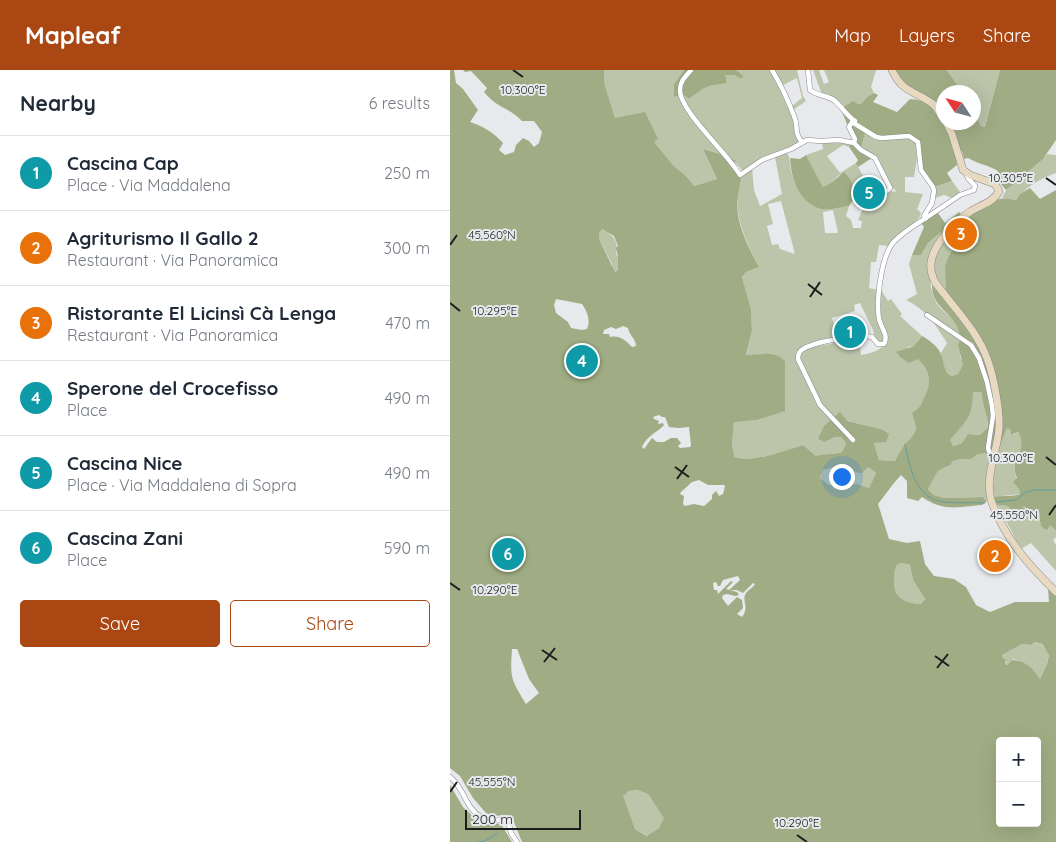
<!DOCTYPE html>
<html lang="en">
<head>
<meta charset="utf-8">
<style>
	body { margin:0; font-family:Quicksand,sans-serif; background:#f2f2f3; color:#1f2937 }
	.controls { position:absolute; right:15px; bottom:15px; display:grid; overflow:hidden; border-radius:5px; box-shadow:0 5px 20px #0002 }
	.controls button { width:45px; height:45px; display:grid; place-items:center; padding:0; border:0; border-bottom:1px solid #e0e1e3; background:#fff; color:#1f2937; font:25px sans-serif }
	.compass { position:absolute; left:486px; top:15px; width:45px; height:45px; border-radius:50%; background:#fff; box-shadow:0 5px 20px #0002; rotate:306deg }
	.scale { position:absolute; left:15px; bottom:12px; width:116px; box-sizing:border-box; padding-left:5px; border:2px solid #1d1d1f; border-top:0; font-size:14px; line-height:18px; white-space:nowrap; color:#1d1d1f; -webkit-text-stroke:4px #e7e9ec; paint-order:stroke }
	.you { position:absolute; left:391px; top:406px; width:18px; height:18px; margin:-12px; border:4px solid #fff; border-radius:50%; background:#1a73e8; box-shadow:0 0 0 8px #1a73e833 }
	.badge { display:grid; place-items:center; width:32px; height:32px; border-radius:50%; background:#ab4713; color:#fff; font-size:16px; font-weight:700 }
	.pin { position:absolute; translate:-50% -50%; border:2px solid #fff; box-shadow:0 1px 5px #0006 }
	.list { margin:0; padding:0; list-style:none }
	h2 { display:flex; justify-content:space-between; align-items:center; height:65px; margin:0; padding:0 20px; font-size:21px }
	h2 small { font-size:16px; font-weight:400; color:#747a83 }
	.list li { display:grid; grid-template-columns:32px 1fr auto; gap:15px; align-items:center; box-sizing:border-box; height:75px; padding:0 20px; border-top:1px solid #e0e1e3 }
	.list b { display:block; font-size:19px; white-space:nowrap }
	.list p { margin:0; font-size:16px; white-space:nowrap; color:#747a83 }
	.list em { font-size:16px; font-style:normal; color:#747a83 }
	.actions { display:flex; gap:10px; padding:15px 20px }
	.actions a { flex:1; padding:11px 0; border:1px solid #ab4713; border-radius:5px; text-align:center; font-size:18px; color:#ab4713 }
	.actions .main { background:#ab4713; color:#fff }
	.map { position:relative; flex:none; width:606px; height:772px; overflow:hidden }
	header { display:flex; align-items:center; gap:30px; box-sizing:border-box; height:70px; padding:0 25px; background:#ab4713; color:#fff }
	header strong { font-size:24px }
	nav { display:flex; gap:28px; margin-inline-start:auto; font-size:18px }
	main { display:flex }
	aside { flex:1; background:#fff }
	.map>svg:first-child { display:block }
</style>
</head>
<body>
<header>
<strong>Mapleaf</strong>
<nav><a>Map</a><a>Layers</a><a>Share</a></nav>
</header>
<main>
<aside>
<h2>Nearby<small>6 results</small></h2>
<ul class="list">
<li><span class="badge" style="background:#0f9aa8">1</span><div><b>Cascina Cap</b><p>Place · Via Maddalena</p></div><em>250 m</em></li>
<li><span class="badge" style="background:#e8710a">2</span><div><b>Agriturismo Il Gallo 2</b><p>Restaurant · Via Panoramica</p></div><em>300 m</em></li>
<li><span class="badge" style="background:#e8710a">3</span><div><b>Ristorante El Licinsì Cà Lenga</b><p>Restaurant · Via Panoramica</p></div><em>470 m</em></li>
<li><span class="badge" style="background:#0f9aa8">4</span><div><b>Sperone del Crocefisso</b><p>Place</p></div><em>490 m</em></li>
<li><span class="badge" style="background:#0f9aa8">5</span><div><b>Cascina Nice</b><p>Place · Via Maddalena di Sopra</p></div><em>490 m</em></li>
<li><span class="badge" style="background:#0f9aa8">6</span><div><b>Cascina Zani</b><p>Place</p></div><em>590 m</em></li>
</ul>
<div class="actions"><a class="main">Save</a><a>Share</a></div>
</aside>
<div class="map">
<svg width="606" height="772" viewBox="0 0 606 772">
	<rect width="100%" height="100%" fill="#e7e9ec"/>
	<g fill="#bcc5aa" fill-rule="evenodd">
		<path d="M154,0h80l-10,14v13l10,-2 5,4c7,-5 13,-11 21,-13 6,-2 11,-1 17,-3l-3,-8h10l7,4 3,-3 -8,-6h35l23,51 1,12 5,9 -57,29c-12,-15 -22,-17 -40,-22l14,30 -23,7 -7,-9 -15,-13 -19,-22 -38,-24 -11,-36z"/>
		<path d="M324,0h23l6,26 3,5 -13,9zM347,8l5,20 -10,8 -9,-21z"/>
		<path d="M363,0h6l5,14 5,-2 -5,-12h52l-5,17 3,6 -7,4 -6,7 -5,-1 -14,5 -12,-11 -9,-5z"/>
		<path d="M497,0h53l-15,57 -4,-1 -7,-12v-22h-12z"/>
		<path d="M415,62c22,10 21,7 44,6l7,5 1,16 -3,18h-9v15l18,2 -6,15 4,4 -2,5 -30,28 -10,-1 -3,17h-5l-2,26 9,2 -1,25 8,22 -3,6 -6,-2 -3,-11 -13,-27 -6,2 1,6 -23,7 3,11 12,-1 -3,10 -40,11 55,-11 2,17c11,-2 20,-4 25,-14l-6,-28 1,-23 7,11 3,-2 11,15 -2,2 22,20 -8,10 -7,1 17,17 5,9 1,15 -11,22 -5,26 -13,14 -6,11 -16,-1 -5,-17 7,-14 -34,-8 -22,21 10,-5h6l5,6 -4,9c-9,3 -17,1 -26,4l-13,-11c-20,6 -50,18 -70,12l-1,-13 2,-23 23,-1 27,-9 1,-50 -14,-7 -25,2 6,-25 -1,-22 -9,-32 4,-5 13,-5c-11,-22 -24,-46 -21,-72 1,-6 3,-12 3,-19l11,-9 2,23 6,16 22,-12 -7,-37 12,-4c4,6 2,11 4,18 4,17 13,33 30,38 8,2 20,-2 28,-3l-3,10 5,4 2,8h8l1,-7 -4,-1 6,-14 11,-3 4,-5 -1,-2 14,-5 3,1 1,-1 -5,-5 -14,-28 -16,-9zM331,131l14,53 -15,-5 -2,-5 -6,1 -5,-19 6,-2 -5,-20zM383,140l5,23h-13l-2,-21z"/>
		<path d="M382,70l14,2 4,3 -1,2 -6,-2 -16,11 13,17 16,-10 8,15 3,-2 4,7h-5l-10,13 -5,-16 -12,-5 -8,8 -8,4 -17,-32 17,-6 -1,-7z"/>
		<path d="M597,84l9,1v18c-14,5 -31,14 -40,27l-14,-2c8,-19 32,-28 45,-44z"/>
		<path d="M502,111l9,12 -9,5 -8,-3 -9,3 -1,-11z"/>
		<path d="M513,156l8,8 -19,17 -6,41c-23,-28 -10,-38 7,-64z"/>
		<path d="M498,157c-14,21 -25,53 -11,77 5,7 14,12 19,20 8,13 2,18 4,30 0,3 2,7 4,11l-6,9 -6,2c-9,-5 -9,-14 -11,-23l6,-10c-12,-19 -19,-32 -41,-43l11,-6 -8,-30 3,-9h9l7,-12z"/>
		<path d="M152,159c12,7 17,12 14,25l2,3v13l-4,2 -2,-8 -13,-25v-5z"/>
		<path d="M523,322h9c-1,13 6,22 6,35l-8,8 -12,-1 -6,9 -9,3 -4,-6c17,-19 24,-22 24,-48z"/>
		<path d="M557,358h3l3,7 5,-3c11,16 -4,19 -4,34 1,10 4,18 6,28l-27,3 -2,-8 3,-8 -2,-1 5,-33 3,-1z"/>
		<path d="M538,383v48l-5,-4 -39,1 -10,-3 -6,-6 10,-18 8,-4 7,-6 9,-2h9l7,-5z"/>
		<path d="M396,394l22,3 8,6 -7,15 -12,-4 -28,1 -9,-7 3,-8z"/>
		<path d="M553,435l6,2h14v-2l8,7h8l1,12 10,1 6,6v6l-3,3 3,5v26l-25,-28 -10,6 -23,-43z"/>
		<path d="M452,493l8,2 3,15 12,19 -4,5c-16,-1 -28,-6 -27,-24 0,-6 0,-10 3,-15z"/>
		<path d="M585,572l6,2 8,10 -2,10 -7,15c-6,-11 -15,-17 -27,-20l-6,6 -2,-1 1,-5 -3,-1 -1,-3 20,-11 9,1z"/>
		<path d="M187,720l11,4 17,24 -6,10 -11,8 -13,-7 -13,-33 7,-5z"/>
	</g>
	<g fill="#a0ad84" fill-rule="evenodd">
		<path d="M0,0h4l2,13 7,6 15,21 -8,12c13,4 24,11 33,21l-4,7 6,5 9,-3 2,-7 7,-7 6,3 5,6 5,-4 3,-11 -8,-11h-12c-14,-14 -25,-13 -38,-29l3,-4 -16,-17 -6,1 -2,-2h141v12l11,36 30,-6 13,27 -4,3 18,22 15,13 7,9 23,-7 -14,-30 21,6 12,6 -5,4 10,11c0,7 -2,13 -3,20 -4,25 10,50 21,71l-13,5 -4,5 9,32 1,22 -6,24c14,0 28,-5 39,6v50l-28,9 -23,2 -2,22 2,13c20,6 49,-6 69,-12l13,11c9,-3 17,-1 26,-4l4,-9 -5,-6h-6l-10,5 -7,-3 6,-13 16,-14 7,9 34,8 8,5 -3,8 -12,1 5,17 16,1c2,-4 4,-8 6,-11 11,-16 20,-14 11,-37 7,-4 9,-7 12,-15 8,-15 7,-27 -6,-39l-9,4 -9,-6 -4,-5 18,-6 8,-10c7,4 14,9 18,16 5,9 2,19 12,24l6,-2 5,-9 -5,-20 3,-7c-2,-5 -3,-11 -6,-15 -10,-15 -23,-18 -23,-38l42,52 12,25 11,51v17l-6,23 -13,1 -7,5h-9l-9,2 -3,4 -12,6 -10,18 6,6 10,3 39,-1 4,4 -5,4c-25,2 -38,7 -60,-8l-4,4 -11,-3v-17l-6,-6 -7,8 -16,21 11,35 18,4 13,-2 5,23 9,12 20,3 12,8 10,18 14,7 25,-10h34l-1,-14 8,7v247h-534l-8,-20 -7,-7 -13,1 -8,-3 -13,-15 -13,-22 -10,-8zM152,159l12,7 4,10 -2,2 2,9v13l-3,2 -16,-33v-5zM106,229l26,5c5,7 9,16 5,25l-5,1 -11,-2 -3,-6 -12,-9 -2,-8zM173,256l5,2c1,7 8,11 8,18l-4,1c-7,-7 -12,-12 -22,-10l-1,-3h-6l1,-4 7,-3 5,2zM523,322h9c-1,13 6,22 6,35l-8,8 -12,-1 -6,9 -9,3 -3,-6c16,-19 23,-22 23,-48zM209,345l3,2h3l4,10 9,1 11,-1 2,18 -1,2 -10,1 -2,-2 3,-3 -4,-5h-6l-7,4h-7l-5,-4 -8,11 -2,-2c5,-12 15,-14 22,-22l-1,-2 -5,1 1,-3 -5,-2 -1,-2zM396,394l6,8 10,1 6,-6 8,6 -7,15 -12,-4 -28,1 -9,-7 3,-8zM249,410l9,5h16l1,1 -2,8 -4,2 -3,-5 -4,4v4l-8,7 -10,-2 -9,2 -2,-2 1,-8 -4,-2 1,-2 11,-10zM452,493l8,2 3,15 12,19 -4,5c-16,-1 -28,-6 -27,-24 0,-5 0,-10 3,-15zM288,506l2,4 -11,10h8l6,3 10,-10 2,1c-2,4 -6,5 -9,9 -5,8 4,14 -4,24l-5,-3 6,-6 -1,-8 -5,-3 -9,9 -6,-8 1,-3 4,-1 8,2 4,-1 -2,-3 -11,-3 7,-7 -2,-1 -13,13 -1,-4h-3l-1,-7 3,-1 2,4h2l3,-6zM585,572l7,2 7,11 -2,9 -7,15c-6,-11 -16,-19 -28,-19l-5,5 -2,-1v-3l2,-1 -4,-2 -1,-3 20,-11 9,1zM62,579h5l12,30 10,14 -13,11c-15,-25 -16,-25 -14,-55zM550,671h37v82h-37zM187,720l11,4 16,24 -5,10 -12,8 -12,-7 -12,-33 6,-5z"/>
		<path d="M234,0h52l8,6 -3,3 -7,-4h-9l2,8c-6,2 -11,1 -17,3 -8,2 -14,8 -21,13l-5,-4 -10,2v-13z"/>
		<path d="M444,0h53l15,22h-19v22l-32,-23z"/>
		<path d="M550,0h56v70l-13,19 -37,31 -11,-13 3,-6c-10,-6 -20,-7 -30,-13l-4,1 -2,-8h-3l-10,-28 25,-1v-8l7,12 4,1z"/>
		<path d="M424,23l4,2 -5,7 24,10 13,-13c30,0 46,41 47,66l-10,8 5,8 -18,6 -11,-18 -4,-28 -8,-7 -29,3 -17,-4 -4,15 11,10 -14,9 -2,-4 2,-3 -9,-13 2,-5 3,-1 -12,-29v-4l11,-7 3,2 5,1 6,-7z"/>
		<path d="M356,85l17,32 8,-4 13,-11 7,8 5,16 -7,10c-8,1 -20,5 -28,3 -22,-6 -30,-30 -31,-51l10,1z"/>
		<path d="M580,118l10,11 16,-9v341l-6,-6 -3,5c-9,-4 -6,-9 -8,-18h-8l-7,-6 -1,1 4,8 -12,6 -6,-14 -6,-2 -5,1 -5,-9c9,-2 19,0 27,-3l-1,-5 -6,-7 4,-4c-10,-22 13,-27 1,-46l-7,3v-5l-4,-2 -7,18 -3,1 -3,-75 -48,-80 -1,-26 3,-8 4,-7 18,-17 -7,-8 -4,3 -6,-1c10,-8 35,-27 47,-29 5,-1 10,0 16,1l4,-6z"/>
		<path d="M509,142l3,3 -34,28 -7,12h-9l12,-28 -3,-4 17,-10 7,10z"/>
		<path d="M0,715l13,22 16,15 22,2 11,18h-62z"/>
	</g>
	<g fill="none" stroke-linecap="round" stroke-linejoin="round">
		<g stroke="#639c9c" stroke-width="1">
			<path d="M455,374c4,21 10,52 34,57 14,3 31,1 46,2"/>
			<path d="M546,432l20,-2 10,-8 8,-2h22"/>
			<path d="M28,772l7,-1 13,-8"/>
		</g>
		<defs>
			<g id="street">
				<path d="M241,0c-5,6 -11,11 -11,20 -1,20 48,64 60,85l22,-15 29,-11 16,-9 14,1 18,-1 15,3 1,-4 -6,-12 3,-5 24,15 6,1 27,-2 9,6 3,28 12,17 1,4 -2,12 -8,13 2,2 34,-23 14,-5 1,-4 -7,-8 -2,-5"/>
				<path d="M322,0c9,15 16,30 22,46 5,11 -1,15 8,26"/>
				<path d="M358,0l2,20c7,6 18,5 25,11 8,7 12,15 20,20"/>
				<path d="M404,73l7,7 14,8 15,30 -3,3 -11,4"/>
				<path d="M477,245l44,30 8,13 8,24 5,24 1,10 -5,32 4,12"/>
				<path d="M403,370l-33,-35 -22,-46c0,-4 1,-8 5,-10 18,-10 43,-10 63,-13l6,1 6,7h6c5,-9 -3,-16 -5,-25 -3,-18 2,-60 13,-75 8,-10 23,-19 34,-26"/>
				<path d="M0,707c14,10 15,31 31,40 9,5 18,1 27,4l3,12 6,9"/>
			</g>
			<g id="secondary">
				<path d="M442,0c11,24 25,21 42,35 4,4 6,9 9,13"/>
				<path d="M496,52l6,12 11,36 7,5 25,9 4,7c-5,11 -18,14 -28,20 -15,10 -38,33 -40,52 -1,7 1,13 4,19 18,25 43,49 53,79 6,17 12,50 11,67 -2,25 -14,47 -8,72 2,7 6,14 9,21 14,28 34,49 56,71"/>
			</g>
		</defs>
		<use href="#street" stroke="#888a8d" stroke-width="5.5"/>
		<use href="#secondary" stroke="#888a8d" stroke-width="8"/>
		<use href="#street" stroke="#fff" stroke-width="4.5"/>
		<use href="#secondary" stroke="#e8dac0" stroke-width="7"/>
	</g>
	<path fill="none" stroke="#1d1d1f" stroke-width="2" d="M63,0l10,7M596,108l10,7M0,175l7,-10M358,214l14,11M360,227l10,-15M0,233l10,8M596,387l10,8M225,397l14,10M227,409l10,-14M599,445l7,-10M0,513l10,7M92,580l15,10M485,586l14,10M94,592l11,-14M487,598l11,-14M0,722l7,-10M347,765l10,7"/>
	<g font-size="12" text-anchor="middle" fill="#1d1d1f" stroke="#e7e9ec" stroke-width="4" stroke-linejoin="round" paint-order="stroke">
		<text x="73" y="24">10.300°E</text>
		<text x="561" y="112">10.305°E</text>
		<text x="42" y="169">45.560°N</text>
		<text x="45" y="245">10.295°E</text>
		<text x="561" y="392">10.300°E</text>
		<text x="564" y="449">45.550°N</text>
		<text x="45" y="524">10.290°E</text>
		<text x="42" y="716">45.555°N</text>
		<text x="347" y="757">10.290°E</text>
	</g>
</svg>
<div class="controls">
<button>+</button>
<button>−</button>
</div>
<svg class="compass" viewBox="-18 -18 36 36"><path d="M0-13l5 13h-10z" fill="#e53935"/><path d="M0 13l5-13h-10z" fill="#747a83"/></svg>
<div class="scale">200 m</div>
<div class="you"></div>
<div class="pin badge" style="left:400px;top:262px;background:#0f9aa8">1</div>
<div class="pin badge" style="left:545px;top:486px;background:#e8710a">2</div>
<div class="pin badge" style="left:511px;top:164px;background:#e8710a">3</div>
<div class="pin badge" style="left:132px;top:291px;background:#0f9aa8">4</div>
<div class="pin badge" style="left:419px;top:123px;background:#0f9aa8">5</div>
<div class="pin badge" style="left:58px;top:484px;background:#0f9aa8">6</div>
</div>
</main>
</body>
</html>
